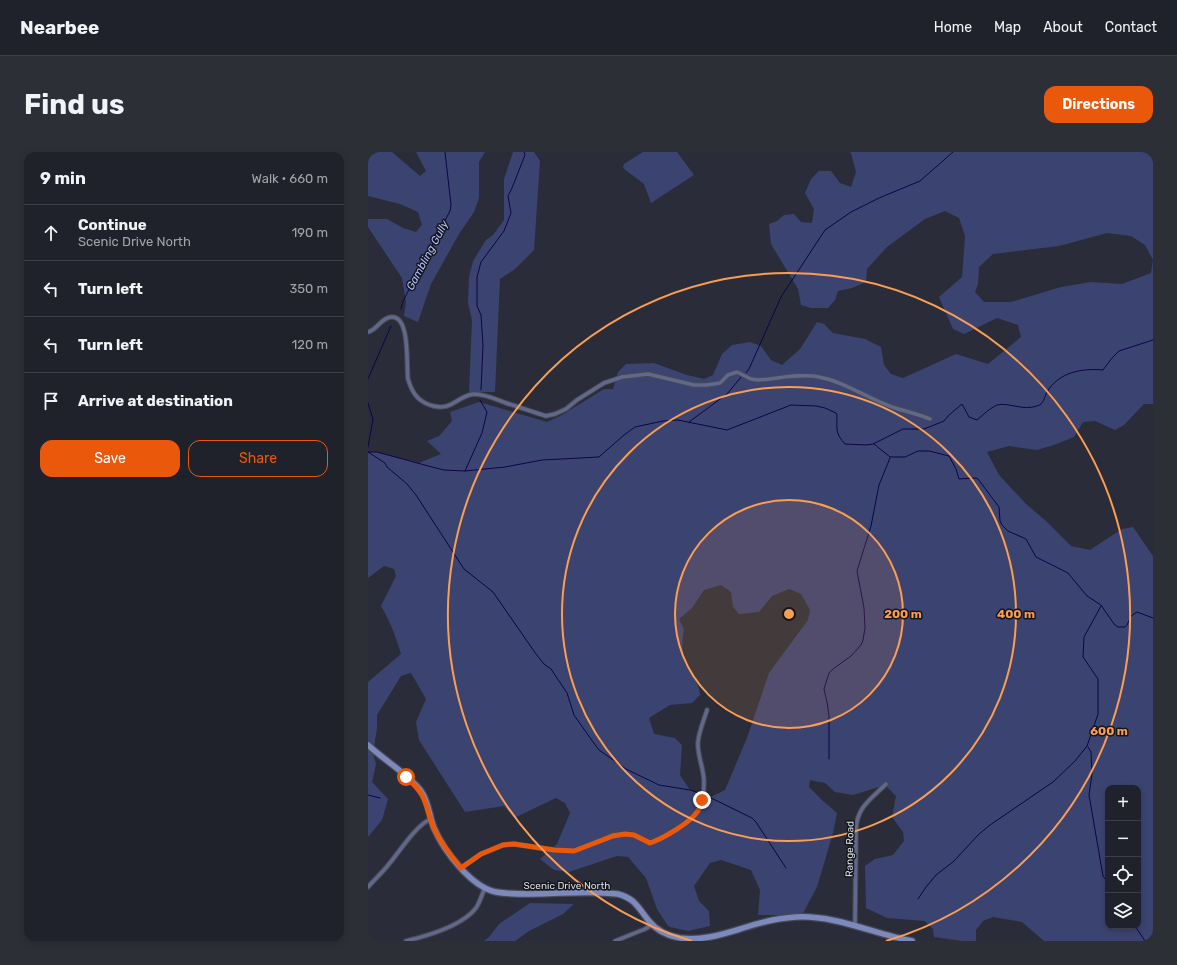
<!DOCTYPE html>
<html lang="en">
<head>
<meta charset="utf-8">
<style>
	body { margin:0; font-family:Rubik,sans-serif; background:#2d2f37; color:#f1f3f6 }
	.controls { position:absolute; right:12px; bottom:12px; display:grid; overflow:hidden; border-radius:8px; box-shadow:0 2px 6px #0003 }
	.controls button { width:36px; height:36px; display:grid; place-items:center; padding:0; border:0; border-bottom:1px solid #3d3f47; background:#20222b; color:#f1f3f6; font:20px sans-serif }
	.stop { position:absolute; width:12px; height:12px; margin:-9px; border:3px solid #ea580c; border-radius:50%; background:#fff }
	.stop.end { background:#ea580c; border-color:#fff; box-shadow:0 1px 4px #0008 }
	.list { margin:0; padding:0; list-style:none }
	h2 { display:flex; justify-content:space-between; align-items:center; height:52px; margin:0; padding:0 16px; font-size:17px }
	h2 small { font-size:13px; font-weight:400; color:#a2a4a9 }
	.list li { display:grid; grid-template-columns:26px 1fr auto; gap:12px; align-items:center; box-sizing:border-box; height:56px; padding:0 16px; border-top:1px solid #3d3f47 }
	.list b { display:block; font-size:15px; white-space:nowrap }
	.list p { margin:0; font-size:13px; white-space:nowrap; color:#a2a4a9 }
	.list em { font-size:13px; font-style:normal; color:#a2a4a9 }
	.actions { display:flex; gap:8px; padding:12px 16px }
	.actions a { flex:1; padding:9px 0; border:1px solid #ea580c; border-radius:12px; text-align:center; font-size:14px; color:#ea580c }
	.actions .main { background:#ea580c; color:#fff }
	.icon { flex:none; width:22px; height:22px; fill:none; stroke:currentColor; stroke-width:2; stroke-linecap:round; stroke-linejoin:round }
	.map { position:relative; flex:none; width:785px; height:789px; overflow:hidden; border-radius:12px }
	header { display:flex; align-items:center; gap:24px; box-sizing:border-box; height:56px; padding:0 20px; background:#20222b; border-bottom:1px solid #3d3f47 }
	header strong { font-size:19px }
	nav { display:flex; gap:22px; margin-inline-start:auto; font-size:14px }
	.intro { display:flex; align-items:center; justify-content:space-between; box-sizing:border-box; height:96px; padding:0 24px }
	h1 { margin:0; font-size:28px }
	.button { padding:10px 18px; border-radius:12px; background:#ea580c; color:#fff; font-size:14px; font-weight:700 }
	main { display:flex; gap:24px; padding:0 24px }
	aside { flex:1; background:#20222b; border-radius:12px; box-shadow:0 2px 6px #0003 }
	.map>svg:first-child { display:block }
</style>
</head>
<body>
<header>
<strong>Nearbee</strong>
<nav><a>Home</a><a>Map</a><a>About</a><a>Contact</a></nav>
</header>
<div class="intro"><h1>Find us</h1><a class="button">Directions</a></div>
<main>
<aside>
<h2>9 min<small>Walk · 660 m</small></h2>
<ul class="list">
<li><svg class="icon" aria-label="ahead" viewBox="0 0 24 24"><path d="M12 20V5M6 11l6-6 6 6"/></svg><div><b>Continue</b><p>Scenic Drive North</p></div><em>190 m</em></li>
<li><svg class="icon" aria-label="left" viewBox="0 0 24 24"><path d="M17 20v-9H6M10 6l-5 5 5 5"/></svg><div><b>Turn left</b></div><em>350 m</em></li>
<li><svg class="icon" aria-label="left" viewBox="0 0 24 24"><path d="M17 20v-9H6M10 6l-5 5 5 5"/></svg><div><b>Turn left</b></div><em>120 m</em></li>
<li><svg class="icon" aria-label="arrive" viewBox="0 0 24 24"><path d="M6 21V4h12l-3 4 3 4H6"/></svg><div><b>Arrive at destination</b></div></li>
</ul>
<div class="actions"><a class="main">Save</a><a>Share</a></div>
</aside>
<div class="map">
<svg width="785" height="789" viewBox="0 0 785 789">
	<rect width="100%" height="100%" fill="#2a2d39"/>
	<g fill="#3b4371" fill-rule="evenodd">
		<path d="M0,0h24l28,24 6,-5 -10,-19h69l-6,10v36l-5,14 -15,22 -28,50 -13,38 -14,-6 2,-14 -4,-24 -34,-51v-8h19l16,9 13,4 6,-7 -4,-13 -18,-8 -32,-8z"/>
		<path d="M145,0h21l6,9 -6,89 -19,19 -15,10 -5,113h-26l3,-72 -4,-17 1,-26 4,-16 13,-21 7,-5 11,-15v-41z"/>
		<path d="M275,0h34l17,23 -43,28 -7,-19 -21,-16 1,-4z"/>
		<path d="M481,0h304v252h-9l-20,21 -9,5 -20,-9 -12,1 -9,15 -20,8 -17,5 -28,-4 -22,6 12,23 27,29 20,17 25,25 19,4 32,-21 11,-2 20,29v385h-109l-22,-19 -29,-5 -10,4 -7,9v11h-14l-28,-4 -1,-8 -8,-8 -38,-3 -21,-10 -1,-42 10,-7 18,-4 11,-14 -1,-9 -11,-15 4,-21 -11,-11 -32,10 -18,-3 -10,-9 -15,-3 -1,7 14,14 14,12 -4,20 -16,54 -15,28h-44l2,-25 -9,-20 -30,-10 -11,3 -16,23 5,15 10,10 1,15 -22,5 -18,-4 -2,-1 -11,-17 -11,-31 -18,-21 -11,-1 -48,16 -15,-2 -14,-11 17,-15 13,-31 -5,-10 -9,-5 -42,20 -10,-12 -39,6 -46,-72 -3,-18 10,-23 -15,-26 -10,3 -24,39v13l-4,26 3,10 -4,18 16,17 -6,21 -14,17v-155l33,-28c-5,-17 -11,-33 -20,-48l15,-30 -2,-7 -10,-3 -16,12v-126h9l42,11 22,-9 -14,-13 12,-5 13,-15 -2,-9 29,-10 68,20 15,-7 42,-26h9l5,-17 8,-8 28,-1 33,12 17,4 9,-4 9,-21 10,-9 18,-3 11,4 10,14 11,5 18,-16 17,-27 7,2 9,9 32,6 16,8 3,18 7,9 12,4 53,-24 32,10 33,-27 -3,-12 -21,-7 -33,16 -11,-5 -14,-32 23,-20 3,-41 -6,-18 -14,-7 -20,8 -38,28 -20,22 -1,13 -14,6 -14,3 -3,9 -7,8h-17l-10,-3 -3,-16 -27,-45 -2,-20 8,-3 7,-6 10,-1 7,8 11,1 2,-14 -9,-16 6,-14 8,-8h12l9,12 11,4 5,-15 -5,-19zM739,81l24,3 14,9 8,15 -2,13 -29,11 -31,-2 -30,5 -50,15h-27l-9,-10 3,-8 1,-17 14,-13 66,-8zM353,433l10,7 2,15 6,7 20,-2 13,-16 17,-7 12,5 9,16 -2,10 -39,53 -22,65 -22,52 -16,8 -19,-8 -10,-15 2,-30 -7,-7 -21,-4 -5,-16 21,-13 22,-2 8,-8c-1,-17 -14,-24 -17,-37 -1,-8 -1,-20 1,-28l-5,-11 13,-11 12,-18zM740,636h30v138h-30z"/>
		<path d="M162,751l44,1 -11,10 -34,17 -14,10h-31l5,-4 10,-13z"/>
	</g>
	<g fill="none" stroke-linecap="round" stroke-linejoin="round">
		<g stroke="#0d0449" stroke-width="1">
			<path d="M33,157l2,-8 47,-90 1,-6 -6,-53"/>
			<path d="M377,222l4,-5 32,-72 44,-67 26,-18 28,-14 41,-17 33,-29"/>
			<path d="M0,227l23,-53"/>
			<path d="M113,238l2,-45 -2,-30 -4,-9v-29l4,-15 23,-31 7,-18 -3,-17 4,-8 13,-33 -1,-3"/>
			<path d="M0,251l5,16 -5,28"/>
			<path d="M321,270l38,-28 15,-18"/>
			<path d="M506,292l16,13h15l13,-6h11l20,5 7,13 3,10 17,-1 2,1 21,28 1,14 2,4 6,6 18,8 10,18 32,16 19,23 14,9 13,19 4,3h7l2,-2 4,-9 6,-4 16,6"/>
			<path d="M0,300h9l55,15 12,3 21,1 40,-4 37,-7 57,-3 25,-22 11,-8 28,-6 15,-1 49,10 64,-25 25,1 9,2 11,5 1,2c0,15 -2,18 8,29l21,1 7,-1 30,-15h21l20,-8 5,-6 13,-11 7,13 8,3c6,-5 13,-12 20,-15 11,-3 26,6 40,1 7,-2 7,-8 10,-14 12,-20 35,-24 56,-22l9,-12 7,-7 34,-11"/>
			<path d="M0,300l17,11 2,4 20,17 9,11 48,74 29,23 43,62 8,10 7,5 16,24 7,22 19,27 6,8 27,19 33,16 31,5 12,4"/>
			<path d="M97,319l17,-38 5,-21 -7,-12"/>
			<path d="M720,595l3,5 1,22 -3,21 14,81 5,7"/>
			<path d="M461,607v-43l-2,-14 -3,-13 5,-16 4,-4 18,-13 10,-11 2,-5 2,-12 -1,-20 -7,-37 14,-45 8,-41 11,-27"/>
			<path d="M0,643l12,3"/>
			<path d="M337,643l47,23 4,4 30,46"/>
			<path d="M550,747l8,-12 10,-12 18,-14 24,-26 12,-10 63,-43 22,-21 12,-15 11,-32v-35l-15,-22 1,-20 17,-31"/>
			<path d="M767,774l10,15"/>
		</g>
		<defs>
			<g id="minor">
				<path d="M0,180c9,-2 13,-14 23,-15 20,-2 15,50 17,62 2,7 5,14 10,19 9,8 23,12 34,6 7,-4 13,-9 22,-10 11,0 21,5 32,9 13,4 27,9 40,13l9,-2 11,-5 11,-9 27,-17 18,-6 26,-3 46,11h13l13,-2 8,-8 9,-3 14,7 7,1c17,-1 44,-7 61,-3 26,5 48,21 73,30 13,4 26,7 38,12"/>
				<path d="M93,716l20,-14 22,-9 11,-1 40,6 20,1 39,-16 12,-1 9,1 16,8c12,-4 41,-21 48,-32 5,-7 6,-21 6,-29 0,-14 -7,-26 -6,-40 1,-11 6,-22 9,-32"/>
				<path d="M0,735c7,-8 15,-15 21,-23 11,-13 27,-39 42,-45"/>
				<path d="M487,774l1,-97c1,-22 15,-30 30,-45"/>
				<path d="M38,789c21,-5 56,-15 70,-33 4,-6 6,-14 9,-20"/>
				<path d="M247,789l30,-12 7,-4"/>
			</g>
			<path id="secondary" d="M0,593c16,15 40,29 53,46 8,11 8,25 13,37 10,23 37,59 62,64 11,2 23,2 34,2 29,0 59,-4 88,0 18,5 20,14 31,27 8,10 19,15 31,17 21,3 40,-3 60,-9 18,-6 37,-11 56,-12 40,-2 78,17 116,24"/>
		</defs>
		<use href="#minor" stroke="#464955" stroke-width="5.5"/>
		<use href="#secondary" stroke="#464955" stroke-width="8"/>
		<use href="#minor" stroke="#616889" stroke-width="3.5"/>
		<use href="#secondary" stroke="#7d88bc" stroke-width="5.5"/>
	</g>
	<g fill="none" stroke-linecap="round" stroke-linejoin="round">
		<path stroke="#ea580c" stroke-width="5" d="M38,625c23,20 18,27 28,52 7,14 17,27 27,39l20,-14 22,-9 11,-1 40,6 20,1 39,-15 12,-2 9,1 16,8c12,-4 40,-20 47,-31 3,-3 4,-8 5,-12"/>
	</g>
	<circle cx="421" cy="462" r="114" fill="#fb9e52" fill-opacity=".12"/>
	<g fill="none" stroke="#fb9e52" stroke-width="2">
		<circle cx="421" cy="462" r="114"/>
		<circle cx="421" cy="462" r="227"/>
		<path d="M324 789A341 341 0 1 1 518 789"/>
	</g>
	<g text-anchor="middle" stroke-width="3" stroke-linejoin="round" paint-order="stroke">
		<g font-size="10" fill="#dcdee6" stroke="#14161b">
			<text transform="translate(481 697) rotate(-89)" y="4">Range Road</text>
			<text x="199" y="737">Scenic Drive North</text>
		</g>
		<g font-size="11" font-style="italic" fill="#b4c1ff" stroke="#14161b">
			<text transform="translate(59 103) rotate(-62)" y="4">Gambling Gully</text>
		</g>
	</g>
	<circle cx="421" cy="462" r="6" fill="#fb9e52" stroke="#14161b" stroke-width="2"/>
	<g font-size="12" text-anchor="middle" font-weight="bold" fill="#fb9e52" stroke="#14161b" stroke-width="3" stroke-linejoin="round" paint-order="stroke">
		<text x="535" y="466">200 m</text>
		<text x="648" y="466">400 m</text>
		<text x="741" y="583">600 m</text>
	</g>
</svg>
<div class="controls">
<button>+</button>
<button>−</button>
<button><svg class="icon" aria-label="locate" viewBox="0 0 24 24"><circle cx="12" cy="12" r="6"/><path d="M12 2v4M12 18v4M2 12h4M18 12h4"/></svg></button>
<button><svg class="icon" aria-label="layers" viewBox="0 0 24 24"><path d="M12 4l9 5-9 5-9-5zM3 14l9 5 9-5"/></svg></button>
</div>
<div class="stop" style="left:38px;top:625px"></div>
<div class="stop end" style="left:334px;top:648px"></div>
</div>
</main>
</body>
</html>
